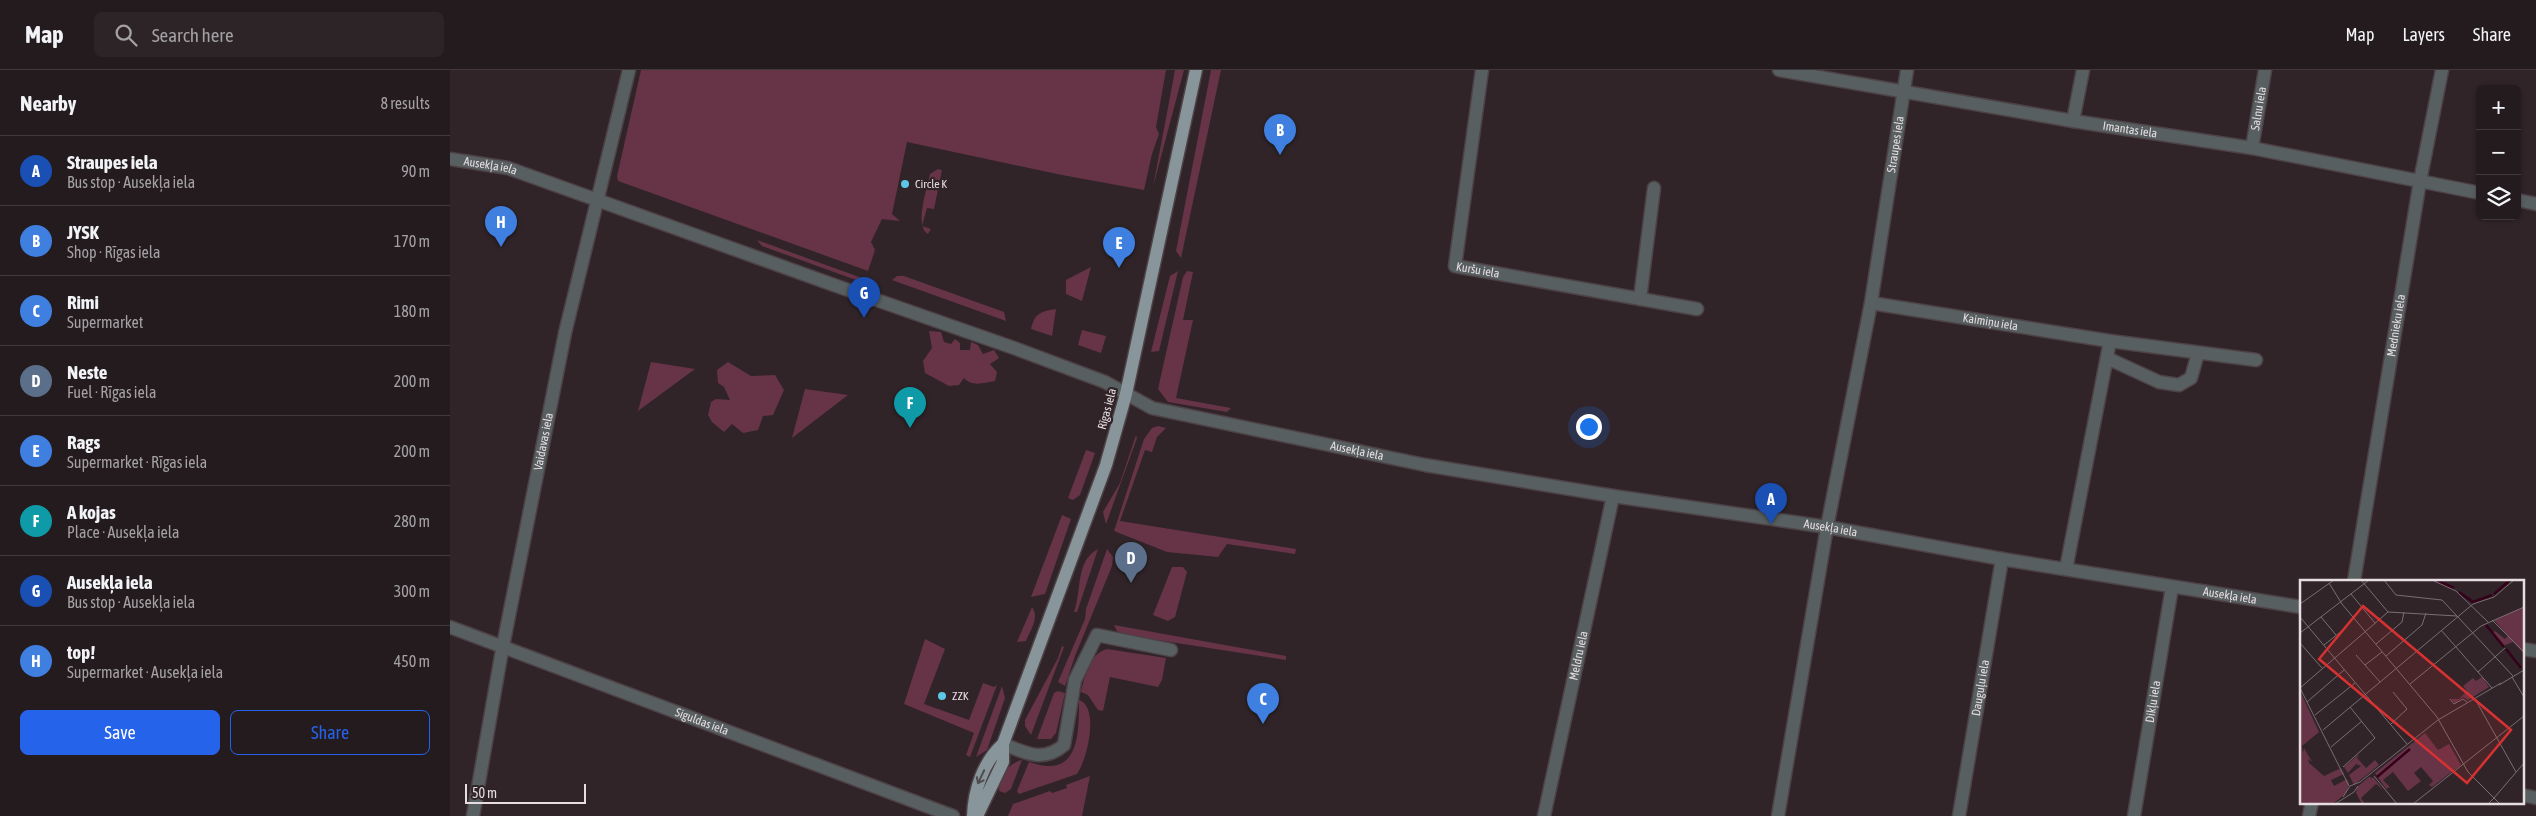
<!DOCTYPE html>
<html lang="en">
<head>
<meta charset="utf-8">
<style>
	body { margin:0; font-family:"Asap Condensed",sans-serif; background:#2c2427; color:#f1f3f6 }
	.controls { position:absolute; right:15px; top:15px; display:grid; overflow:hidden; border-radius:8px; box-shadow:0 1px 4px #0004 }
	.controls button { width:45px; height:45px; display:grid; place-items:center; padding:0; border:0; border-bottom:1px solid #41393c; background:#241b1e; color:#f1f3f6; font:25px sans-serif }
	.scale { position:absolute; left:15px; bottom:12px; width:121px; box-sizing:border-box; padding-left:5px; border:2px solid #e6dde0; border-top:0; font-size:14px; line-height:18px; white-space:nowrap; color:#e6dde0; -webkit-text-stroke:4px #302428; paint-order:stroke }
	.you { position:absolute; left:1138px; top:356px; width:18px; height:18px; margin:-12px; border:4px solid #fff; border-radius:50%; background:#1a73e8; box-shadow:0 0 0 8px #1a73e833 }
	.badge { display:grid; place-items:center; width:32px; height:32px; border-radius:50%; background:#2563eb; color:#fff; font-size:16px; font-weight:700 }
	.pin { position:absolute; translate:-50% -41px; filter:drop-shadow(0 1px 2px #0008) }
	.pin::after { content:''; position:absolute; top:26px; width:18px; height:15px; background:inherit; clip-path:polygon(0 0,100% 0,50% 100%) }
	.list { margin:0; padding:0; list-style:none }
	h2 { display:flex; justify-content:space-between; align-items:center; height:65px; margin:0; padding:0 20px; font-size:21px }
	h2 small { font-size:16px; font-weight:400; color:#a3a1a4 }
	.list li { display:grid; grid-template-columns:32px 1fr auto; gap:15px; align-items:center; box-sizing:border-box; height:70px; padding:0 20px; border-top:1px solid #41393c }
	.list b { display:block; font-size:19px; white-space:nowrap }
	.list p { margin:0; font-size:16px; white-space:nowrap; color:#a3a1a4 }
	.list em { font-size:16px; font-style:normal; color:#a3a1a4 }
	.actions { display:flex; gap:10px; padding:15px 20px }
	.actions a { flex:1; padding:11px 0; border:1px solid #2563eb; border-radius:8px; text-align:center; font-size:18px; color:#2563eb }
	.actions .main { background:#2563eb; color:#fff }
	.icon { flex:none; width:28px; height:28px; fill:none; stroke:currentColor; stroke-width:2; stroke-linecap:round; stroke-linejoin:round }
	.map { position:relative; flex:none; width:2086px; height:746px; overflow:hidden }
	header { display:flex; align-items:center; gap:30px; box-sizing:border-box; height:70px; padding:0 25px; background:#241b1e; border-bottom:1px solid #41393c }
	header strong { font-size:24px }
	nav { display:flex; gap:28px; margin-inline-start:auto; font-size:18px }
	.search { width:350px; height:45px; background:#2c2427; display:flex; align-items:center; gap:12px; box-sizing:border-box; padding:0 18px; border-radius:8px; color:#a3a1a4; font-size:19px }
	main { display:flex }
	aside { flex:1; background:#241b1e }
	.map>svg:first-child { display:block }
</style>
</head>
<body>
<header>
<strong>Map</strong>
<div class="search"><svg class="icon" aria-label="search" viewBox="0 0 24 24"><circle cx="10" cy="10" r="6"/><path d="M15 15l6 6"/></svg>Search here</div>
<nav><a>Map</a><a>Layers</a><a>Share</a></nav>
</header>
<main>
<aside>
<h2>Nearby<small>8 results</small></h2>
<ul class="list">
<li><span class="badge" style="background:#1a4fb4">A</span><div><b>Straupes iela</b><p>Bus stop · Ausekļa iela</p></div><em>90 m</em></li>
<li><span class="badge" style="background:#3f7fe0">B</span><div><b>JYSK</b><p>Shop · Rīgas iela</p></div><em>170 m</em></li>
<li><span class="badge" style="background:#3f7fe0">C</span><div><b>Rimi</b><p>Supermarket</p></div><em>180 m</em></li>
<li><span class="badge" style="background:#5c6f8a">D</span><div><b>Neste</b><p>Fuel · Rīgas iela</p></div><em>200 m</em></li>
<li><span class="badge" style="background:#3f7fe0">E</span><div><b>Rags</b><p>Supermarket · Rīgas iela</p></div><em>200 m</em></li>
<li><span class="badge" style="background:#0f9aa8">F</span><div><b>A kojas</b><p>Place · Ausekļa iela</p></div><em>280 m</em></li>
<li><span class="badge" style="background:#1a4fb4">G</span><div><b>Ausekļa iela</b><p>Bus stop · Ausekļa iela</p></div><em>300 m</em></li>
<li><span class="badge" style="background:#3f7fe0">H</span><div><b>top!</b><p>Supermarket · Ausekļa iela</p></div><em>450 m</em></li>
</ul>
<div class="actions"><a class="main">Save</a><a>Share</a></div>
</aside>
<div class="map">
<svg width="2086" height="746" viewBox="0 0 2086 746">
	<rect width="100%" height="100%" fill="#302428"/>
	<g fill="#663347">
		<path d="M191,0h525l-10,57 3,7 -7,20 -8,36 -82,-15 -155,-33 -15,72 8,7 -18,-2 -11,23 4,8 -7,21 -250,-90 -1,-5z"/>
		<path d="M725,0h9l-31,117z"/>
		<path d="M761,0h10l-40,188 -5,-7z"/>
		<path d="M488,99l4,1 -8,39 -7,-1 -5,18 9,3 -3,5c-14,-8 -1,-45 2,-60z"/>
		<path d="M307,170l105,38 -6,2 -94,-34z"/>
		<path d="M641,197l-9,34 -16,-7v-14z"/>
		<path d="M728,201l-19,80 -8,1 19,-76z"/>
		<path d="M737,201l6,1 -10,48h10l-17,78 55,10 -4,4 -59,-10 -10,-13 25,-112z"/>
		<path d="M447,206h7l100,36 2,9 -114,-41z"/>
		<path d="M606,239l-4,27 -21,-7c3,-15 10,-18 25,-20z"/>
		<path d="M632,260l24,6 -5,17 -23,-8z"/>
		<path d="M479,261l12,1 3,10 7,2 4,-5 5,4v7h10l1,-8 7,3 5,9 11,-4 5,8 -9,6 7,8 -2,9c-11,2 -23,6 -31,-3l-5,7 -10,1 -24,-13 -2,-12 9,-13z"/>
		<path d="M201,292l44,7 -57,42z"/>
		<path d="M278,292l23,14 24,-1 9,15 -11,25 -10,1 -5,14 -15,3 -11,-9 -8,8 -12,-10 -4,-7 3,-13 5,-3 14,1 -6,-13 -6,-4 -1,-13z"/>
		<path d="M355,319l43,6 -56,43z"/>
		<path d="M708,356l8,2 -9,9 -5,15 -7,-2 -25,71 176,28 -1,5 -68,-10 -9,13 -51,-5 -53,-21 30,-92 8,-11z"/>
		<path d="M686,365l1,3 -31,86 -3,-12 17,-29z"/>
		<path d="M636,380l9,3 -15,42 -7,5 -5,-2z"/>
		<path d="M612,445l9,4 -26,75 -14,3z"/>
		<path d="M648,479l-21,63h-3c8,-21 1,-51 24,-63z"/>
		<path d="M657,479l6,8 -1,9 -37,90 -10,30 -7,-4 27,-63 1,-10z"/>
		<path d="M722,497h11l4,5 -12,45 -7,4 -15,-6z"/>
		<path d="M582,537c8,10 -2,24 -6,34l-9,1z"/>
		<path d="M664,555l172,31v4l-161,-25 -8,-4z"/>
		<path d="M475,569l20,10 -21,55 45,16 14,-37 11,4 3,-2 -27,72 -4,-2 8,-22 -70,-29z"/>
		<path d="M612,576l2,1 -33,88 -6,-9v-6l33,-62z"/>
		<path d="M657,579l59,9 -4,22 -4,7 -48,-10 -7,34 -5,-1 -10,-15 -7,-3c4,-17 8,-38 26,-43z"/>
		<path d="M552,616l3,12 -18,52 -11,7z"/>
		<path d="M608,621l7,2 -9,40 -5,6h-14l17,-46z"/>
		<path d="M629,630c21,7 8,60 -2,74l-58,20 -2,-3 12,-29c50,18 50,-27 50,-62z"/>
		<path d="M572,690l-11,29 -6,4 -6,-2c0,-14 9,-28 23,-31z"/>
		<path d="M640,706l-8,40h-74l5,-12 37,-13 2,2 15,-5 -1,-3z"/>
	</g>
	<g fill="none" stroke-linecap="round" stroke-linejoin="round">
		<defs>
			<g id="minor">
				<path id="s1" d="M1032,0l-27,196 242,43"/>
				<path id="s2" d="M1329,0l294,51 179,27 228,45"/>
				<path d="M1623,51l10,-51"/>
				<path id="s3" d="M1802,78l13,-78"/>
				<path id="s4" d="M0,89l58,9 323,116 183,64 91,34 47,26 273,57 188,31 214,31 175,32 299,48"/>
				<path d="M2067,130l19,4"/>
				<path d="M1190,229l14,-111"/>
				<path id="s5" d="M1421,233l239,38 146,19"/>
				<path d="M1657,288l52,24 20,3 12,-7 7,-25"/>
				<path d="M1616,499l44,-228"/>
				<path id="s6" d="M1904,511l66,-400 22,-111"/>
				<path id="s7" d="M0,557l503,189"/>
				<path d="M2072,579l14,2"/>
				<path d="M553,674c23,9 40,19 61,1l11,-65 22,-45 74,15"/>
				<path d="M2072,725l14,3"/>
				<path id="s8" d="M23,746l28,-160 64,-323 64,-263"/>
				<path id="s9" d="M1094,746l69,-320"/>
				<path id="s10" d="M1328,746l49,-289 44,-224 36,-233"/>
				<path id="s11" d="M1509,746l43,-257"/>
				<path id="s12" d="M1684,746l38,-229"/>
				<path d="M1859,746l3,-14"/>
			</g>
			<g id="major">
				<path d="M523,746c1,-26 10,-54 30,-72"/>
				<path d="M527,746l26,-54v-18l103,-279 20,-71 70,-324"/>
			</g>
		</defs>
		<use href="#minor" stroke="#4d4245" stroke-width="15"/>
		<use href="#major" stroke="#4d4245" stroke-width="15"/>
		<use href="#minor" stroke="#585f61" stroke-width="12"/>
		<use href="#major" stroke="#88959a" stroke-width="12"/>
	</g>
	<defs><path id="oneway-shaft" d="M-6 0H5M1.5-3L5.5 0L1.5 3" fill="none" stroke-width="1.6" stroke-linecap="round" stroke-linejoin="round" transform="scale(1.25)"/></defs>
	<use stroke="#4f4c50" href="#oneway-shaft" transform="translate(531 707) rotate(115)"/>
	<g fill="#5cc7e7" stroke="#302428" stroke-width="2">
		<circle cx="455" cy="114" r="5"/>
		<circle cx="492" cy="626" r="5"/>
	</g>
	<g text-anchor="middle" stroke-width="4.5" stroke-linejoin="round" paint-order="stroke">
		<g font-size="12" fill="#e6dde0" stroke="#302428">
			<text dy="4" stroke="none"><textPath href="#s3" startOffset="40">Salnu iela</textPath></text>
			<text dy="4" stroke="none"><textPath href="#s2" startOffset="356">Imantas iela</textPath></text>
			<text dy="4" stroke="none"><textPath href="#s10" startOffset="682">Straupes iela</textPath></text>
			<text dy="4" stroke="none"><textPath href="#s4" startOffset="41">Ausekļa iela</textPath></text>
			<text dy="4" stroke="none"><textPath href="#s1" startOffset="221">Kuršu iela</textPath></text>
			<text dy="4" stroke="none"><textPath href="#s5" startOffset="121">Kaimiņu iela</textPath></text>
			<text dy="4" stroke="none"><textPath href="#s6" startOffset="259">Mednieku iela</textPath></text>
			<text transform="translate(657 339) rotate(-75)" y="4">Rīgas iela</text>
			<text dy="4" stroke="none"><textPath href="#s8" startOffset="381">Vaidavas iela</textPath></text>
			<text dy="4" stroke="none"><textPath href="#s4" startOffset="956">Ausekļa iela</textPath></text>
			<text dy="4" stroke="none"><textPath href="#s4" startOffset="1436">Ausekļa iela</textPath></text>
			<text dy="4" stroke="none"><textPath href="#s4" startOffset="1841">Ausekļa iela</textPath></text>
			<text dy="4" stroke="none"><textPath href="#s9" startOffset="164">Meldru iela</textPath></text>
			<text dy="4" stroke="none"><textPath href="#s11" startOffset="130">Dauguļu iela</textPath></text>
			<text dy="4" stroke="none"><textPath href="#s12" startOffset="116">Dikļu iela</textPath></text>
			<text dy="4" stroke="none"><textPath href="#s7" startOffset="269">Siguldas iela</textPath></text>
		</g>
		<g font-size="12" fill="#e6dde0" stroke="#302428" text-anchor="start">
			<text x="465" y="118">Circle K</text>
			<text x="502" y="630">ZZK</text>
		</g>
	</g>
	<g transform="translate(1850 510)">
		<rect width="224" height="224" fill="#302428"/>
		<path d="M224,27v47l-11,-12 -10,4 -11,-13 3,-2 10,8 3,-3 -14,-16zM182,97l7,10 -21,13 -5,-3 -8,6 -4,-4h8l8,-8 -4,-5 10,-8 3,3zM0,111l19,41 -17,14 1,7 1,-5 8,14 -4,-3 1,4 15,13 17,-8 3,6 -13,6 3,6 13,-7 2,5 -3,9 -13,11h-33zM125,153l13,17 11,-6 12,21 -29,22 -3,-2 4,-4 -12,-14 -7,6 7,8 -13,10 -15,-19 -10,8 7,7 -4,2 -11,-16zM59,174l-2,4 9,10 9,-8 4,5 -25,20 -5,-10 12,-9 -5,-2 -8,9 -4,-6zM69,197l5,1 9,12 -7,-6 -15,14 4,6h-3l-6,-11 1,-6z" fill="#663347"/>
		<path fill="none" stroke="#35001a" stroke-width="2.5" d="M136,0l18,8M159,12l14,10 19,-7M194,14l16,-14M186,45l18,22M206,69l15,19M77,197l33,-28"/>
		<path fill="none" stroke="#796e72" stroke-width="1" d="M61,0l27,32 69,4M84,0l12,15 46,5 71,76M132,0l24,11 32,31M29,3l13,21 95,113 31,55 26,26 30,-35M51,14l24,29M0,24l34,-24M0,37l107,127M21,37l15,18M192,40l32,32M141,50l51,58M0,53l69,-53M0,63l22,25M76,64l26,-22 2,-10M24,65l19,-15M56,75l24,27M86,76l36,-31 4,-12M65,85l17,-13M178,92l27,-24M212,97l12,20M110,104l71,-58 43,-19M199,105l25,-15M150,119l4,5 9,-5 4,3M175,119l41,73M7,122l37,-32M15,135l40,-32M91,144l16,-15 -14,-17M23,150l150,-126 21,-7 20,-17M31,167l31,-26M43,187l32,-29 -25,-31M74,196l23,28M49,206l-49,-98 88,-76M43,217l7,-11 10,-4 78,-62 63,-37M35,224l19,-12 4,-6M113,224l111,-88M188,224l6,-6 6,6"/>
		<path fill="#d73131" fill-opacity="0.15" stroke="#d73131" stroke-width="2.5" d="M63,26l148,124 -44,53 -148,-124z"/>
		<rect width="224" height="224" fill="none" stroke="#e6dde0" stroke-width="2.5"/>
	</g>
</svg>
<div class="controls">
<button>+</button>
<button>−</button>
<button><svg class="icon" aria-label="layers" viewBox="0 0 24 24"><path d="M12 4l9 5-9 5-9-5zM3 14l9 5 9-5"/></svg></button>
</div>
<div class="scale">50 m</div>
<div class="you"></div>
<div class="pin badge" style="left:1321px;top:454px;background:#1a4fb4">A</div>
<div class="pin badge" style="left:830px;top:85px;background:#3f7fe0">B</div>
<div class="pin badge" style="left:813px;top:654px;background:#3f7fe0">C</div>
<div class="pin badge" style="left:681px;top:513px;background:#5c6f8a">D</div>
<div class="pin badge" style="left:669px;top:198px;background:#3f7fe0">E</div>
<div class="pin badge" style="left:460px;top:358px;background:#0f9aa8">F</div>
<div class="pin badge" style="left:414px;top:248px;background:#1a4fb4">G</div>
<div class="pin badge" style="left:51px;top:177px;background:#3f7fe0">H</div>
</div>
</main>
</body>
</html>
